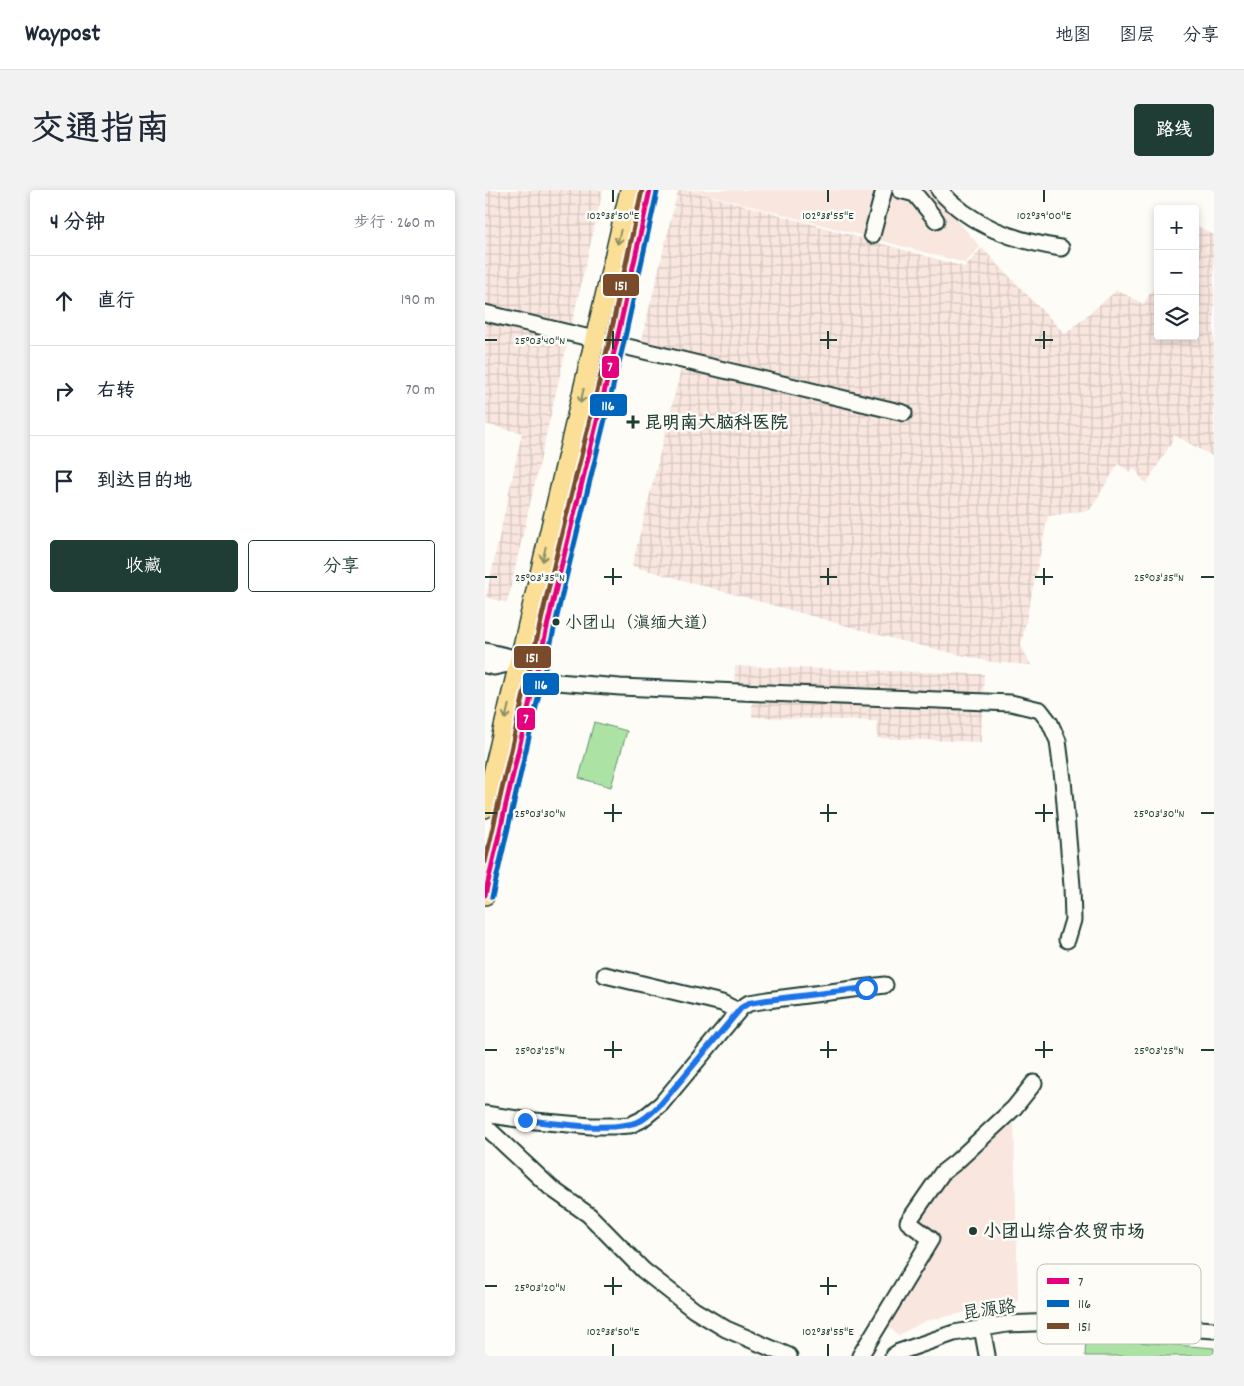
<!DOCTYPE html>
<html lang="zh">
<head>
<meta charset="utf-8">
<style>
	body { margin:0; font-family:Dekko,"LXGW WenKai TC",sans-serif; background:#f2f2f3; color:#1f2937 }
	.controls { position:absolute; right:15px; top:15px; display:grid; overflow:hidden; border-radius:5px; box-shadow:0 2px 8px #0003 }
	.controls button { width:45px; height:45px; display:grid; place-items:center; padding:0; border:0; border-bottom:1px solid #e0e1e3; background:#fff; color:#1f2937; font:25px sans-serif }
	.stop { position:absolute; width:15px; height:15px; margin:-11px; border:4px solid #1a73e8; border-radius:50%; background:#fff }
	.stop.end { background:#1a73e8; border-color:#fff; box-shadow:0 1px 5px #0008 }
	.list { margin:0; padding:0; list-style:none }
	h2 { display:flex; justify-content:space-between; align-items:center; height:65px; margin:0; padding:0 20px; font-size:21px }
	h2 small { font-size:16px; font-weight:400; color:#747a83 }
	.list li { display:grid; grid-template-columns:32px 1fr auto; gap:15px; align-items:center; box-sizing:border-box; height:90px; padding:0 20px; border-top:1px solid #e0e1e3 }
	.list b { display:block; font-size:19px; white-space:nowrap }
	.list em { font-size:16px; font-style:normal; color:#747a83 }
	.actions { display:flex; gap:10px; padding:15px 20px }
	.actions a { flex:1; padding:11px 0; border:1px solid #1f3d34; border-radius:5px; text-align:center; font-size:18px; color:#1f3d34 }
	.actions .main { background:#1f3d34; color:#fff }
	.icon { flex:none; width:28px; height:28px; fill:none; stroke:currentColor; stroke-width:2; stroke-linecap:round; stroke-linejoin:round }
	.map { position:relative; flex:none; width:729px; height:1166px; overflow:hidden; border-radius:5px }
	header { display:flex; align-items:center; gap:30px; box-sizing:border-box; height:70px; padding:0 25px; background:#fff; border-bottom:1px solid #e0e1e3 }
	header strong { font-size:24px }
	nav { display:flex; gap:28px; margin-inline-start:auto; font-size:18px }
	.intro { display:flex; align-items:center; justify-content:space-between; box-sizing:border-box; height:120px; padding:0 30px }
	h1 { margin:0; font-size:35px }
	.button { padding:12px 22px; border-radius:5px; background:#1f3d34; color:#fff; font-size:18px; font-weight:700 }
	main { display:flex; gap:30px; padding:0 30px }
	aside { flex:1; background:#fff; border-radius:5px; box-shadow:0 2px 8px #0003 }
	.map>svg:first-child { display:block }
</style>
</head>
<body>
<header>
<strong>Waypost</strong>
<nav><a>地图</a><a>图层</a><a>分享</a></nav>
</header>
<div class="intro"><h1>交通指南</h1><a class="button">路线</a></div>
<main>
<aside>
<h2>4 分钟<small>步行 · 260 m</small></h2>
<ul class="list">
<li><svg class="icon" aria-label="ahead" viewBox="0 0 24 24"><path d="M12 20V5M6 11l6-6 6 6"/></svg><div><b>直行</b></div><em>190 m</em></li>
<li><svg class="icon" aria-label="right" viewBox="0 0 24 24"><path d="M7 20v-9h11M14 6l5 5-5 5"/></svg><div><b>右转</b></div><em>70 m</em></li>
<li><svg class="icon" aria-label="arrive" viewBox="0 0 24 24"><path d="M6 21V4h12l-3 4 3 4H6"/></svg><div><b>到达目的地</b></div></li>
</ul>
<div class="actions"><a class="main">收藏</a><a>分享</a></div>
</aside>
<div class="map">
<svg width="729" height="1166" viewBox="0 0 729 1166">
	<defs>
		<pattern id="industrial-grid" width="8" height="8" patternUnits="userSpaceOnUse" patternTransform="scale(1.25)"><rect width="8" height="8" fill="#f8e6df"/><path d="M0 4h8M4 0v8" fill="none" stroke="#d4c6c0"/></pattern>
	</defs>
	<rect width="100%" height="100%" fill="#fdfcf7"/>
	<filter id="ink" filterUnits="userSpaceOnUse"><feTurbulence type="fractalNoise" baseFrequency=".02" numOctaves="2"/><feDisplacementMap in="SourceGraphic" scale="10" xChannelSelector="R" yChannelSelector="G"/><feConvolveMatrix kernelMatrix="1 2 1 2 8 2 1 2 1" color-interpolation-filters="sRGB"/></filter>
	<g filter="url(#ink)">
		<g fill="#f8e6df">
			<path d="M206,0h241l48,57 -15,16z"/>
			<path d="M529,934l4,177 -93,20 -27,14 -12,-10 54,-85 -23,-18 27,-40 19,-17 34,-39z"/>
		</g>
		<g fill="url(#industrial-grid)">
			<path d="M0,0h118l-96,413 -21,-6 36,-164 -37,-9z"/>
			<path d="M193,0h12l275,77 17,-19 83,86 52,-44 26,14 15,-22v54h37l1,-111 18,10v222l-40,-22 -2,7 -26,42 -12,-16 -4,4 -12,-8 -28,46 -42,6 -27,129 10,20 -40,-3 -90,-21 -269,-75 50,-201 -44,-10z"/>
			<path d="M250,476l249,8 -3,68 -104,-4v-17l-125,-4v-17l-18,-1z"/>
		</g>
		<g fill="#ade2a5" stroke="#66906c">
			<path d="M109,532l33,9 -16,56 -32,-9z"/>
			<path d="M601,1148l128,10v8h-129z"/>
		</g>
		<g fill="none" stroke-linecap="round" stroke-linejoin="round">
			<defs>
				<g id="minor">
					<path d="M415,0l15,4 21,26"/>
					<path d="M454,0c32,36 76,51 122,58"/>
					<path d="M387,45l12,-45"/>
					<path d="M0,123l419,100"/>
					<path d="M0,461l34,8"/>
					<path d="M0,475l9,2 24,-5"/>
					<path d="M51,483l21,9 63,5 391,16 29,7 10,13 8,18 5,39 9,106 1,34 -6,20"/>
					<path d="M120,785l117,28 16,8"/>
					<path d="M0,924l39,6 67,6h24l15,-1 11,-5 20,-16 80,-96 8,-5 18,-3 118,-15"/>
					<path d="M0,936l66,62 38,27 54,55 51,40 32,19 63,27"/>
					<path d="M497,1138l5,27"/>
					<path d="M375,1166l71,-117 -23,-17 34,-49 14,-11 58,-54 20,-25"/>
					<path d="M408,1166l6,-4 55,-19 53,-9 75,-3 132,9"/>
				</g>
				<g id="major">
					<path d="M0,618l145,-618"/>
					<path d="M0,705l72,-311 59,-240 34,-154"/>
				</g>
			</defs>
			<use href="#minor" stroke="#1f3d34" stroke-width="19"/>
			<use href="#major" stroke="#1f3d34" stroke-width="22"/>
			<use href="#minor" stroke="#fdfcf7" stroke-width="15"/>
			<use href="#major" stroke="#fbdf96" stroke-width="19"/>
			<defs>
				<path id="bus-1" d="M0,705l72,-311 59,-240 34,-154"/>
				<path id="bus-2" d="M7,707l72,-311 59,-240 34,-154"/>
				<path id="bus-3" d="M0,672l65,-280 59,-240 33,-152"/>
			</defs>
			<use href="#bus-1" stroke="#fdfcf7" stroke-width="9"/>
			<use href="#bus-2" stroke="#fdfcf7" stroke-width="9"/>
			<use href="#bus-3" stroke="#fdfcf7" stroke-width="9"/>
			<use href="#bus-1" stroke="#e5007d" stroke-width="5"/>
			<use href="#bus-2" stroke="#0065bd" stroke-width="5"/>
			<use href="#bus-3" stroke="#7a4b2a" stroke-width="5"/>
		</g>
		<defs><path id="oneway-shaft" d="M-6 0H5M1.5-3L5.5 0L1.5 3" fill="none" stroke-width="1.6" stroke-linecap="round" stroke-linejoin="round" transform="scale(1.25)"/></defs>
		<g stroke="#8d8e65">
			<use href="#oneway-shaft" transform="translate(134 47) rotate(103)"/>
			<use href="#oneway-shaft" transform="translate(97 206) rotate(103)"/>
			<use href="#oneway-shaft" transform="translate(59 364) rotate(103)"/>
			<use href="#oneway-shaft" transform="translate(22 522) rotate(103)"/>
		</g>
	</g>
	<g fill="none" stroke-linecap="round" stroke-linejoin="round" filter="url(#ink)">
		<path stroke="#1a73e8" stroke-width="6" d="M40,930c30,3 88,13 115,1 8,-4 14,-11 21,-17l80,-96 8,-5 18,-3 99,-12"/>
	</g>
	<path fill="none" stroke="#1f3d34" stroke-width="2" d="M128,0v12M343,0v12M559,0v12M128,141v18M343,141v18M559,141v18M0,150h12M119,150h18M335,150h17M550,150h18M128,378v17M343,378v17M559,378v17M0,387h12M119,387h18M335,387h17M550,387h18M716,387h13M128,614v18M343,614v18M559,614v18M0,623h12M119,623h18M335,623h17M550,623h18M716,623h13M128,851v17M343,851v17M559,851v17M0,860h12M119,860h18M335,860h17M550,860h18M716,860h13M128,1087v18M343,1087v18M0,1096h12M119,1096h18M335,1096h17M128,1154v12M343,1154v12"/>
	<g fill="#1f3d34" stroke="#fdfcf7" stroke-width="2">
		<path d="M145.5 224.5h5v5h5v5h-5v5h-5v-5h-5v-5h5z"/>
		<circle cx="71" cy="432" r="4.5"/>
		<circle cx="488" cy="1041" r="5"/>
	</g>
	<g text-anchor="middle" stroke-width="5" stroke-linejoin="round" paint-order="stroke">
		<g font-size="17" fill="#1f3d34" stroke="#fdfcf7" text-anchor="start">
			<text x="80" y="438">小团山（滇缅大道）</text>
		</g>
		<g font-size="18" font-weight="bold" fill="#1f3d34" stroke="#fdfcf7" text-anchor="start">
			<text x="159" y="238">昆明南大脑科医院</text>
			<text x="498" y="1047">小团山综合农贸市场</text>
		</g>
		<g font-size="18" fill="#1f3d34" stroke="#fdfcf7">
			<text transform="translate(504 1119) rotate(-8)" y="6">昆源路</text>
		</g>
	</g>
	<rect x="552" y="1074" width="164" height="80" rx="8" fill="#fdfcf7" stroke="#bac3bc" stroke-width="1"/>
	<rect x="562" y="1088" width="22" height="6" fill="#e5007d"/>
	<rect x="562" y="1110" width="22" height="7" fill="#0065bd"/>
	<rect x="562" y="1133" width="22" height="6" fill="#7a4b2a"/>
	<g font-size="14" fill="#1f3d34">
		<text x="593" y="1096">7</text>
		<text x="593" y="1118">116</text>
		<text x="593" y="1141">151</text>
	</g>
	<g font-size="12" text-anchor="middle" fill="#1f3d34" stroke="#fdfcf7" stroke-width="5" stroke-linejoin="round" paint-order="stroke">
		<text x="128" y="29">102°38'50"E</text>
		<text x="343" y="29">102°38'55"E</text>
		<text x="559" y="29">102°39'00"E</text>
		<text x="55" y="154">25°03'40"N</text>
		<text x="55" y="391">25°03'35"N</text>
		<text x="674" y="391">25°03'35"N</text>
		<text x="55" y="627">25°03'30"N</text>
		<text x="674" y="627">25°03'30"N</text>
		<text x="55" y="864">25°03'25"N</text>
		<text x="674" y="864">25°03'25"N</text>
		<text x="55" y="1101">25°03'20"N</text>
		<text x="128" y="1145">102°38'50"E</text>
		<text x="343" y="1145">102°38'55"E</text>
	</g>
	<g stroke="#fdfcf7" stroke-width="2">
		<rect x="117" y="83" width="38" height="24" rx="5" fill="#7a4b2a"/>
		<rect x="116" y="165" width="19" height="24" rx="5" fill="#e5007d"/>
		<rect x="104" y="203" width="39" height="24" rx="5" fill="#0065bd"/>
		<rect x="28" y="455" width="39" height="24" rx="5" fill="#7a4b2a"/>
		<rect x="37" y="482" width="38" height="24" rx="5" fill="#0065bd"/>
		<rect x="31" y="517" width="20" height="24" rx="5" fill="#e5007d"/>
	</g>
	<g font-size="14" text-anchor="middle" font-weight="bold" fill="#fff">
		<text x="136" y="100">151</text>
		<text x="125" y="181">7</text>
		<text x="123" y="220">116</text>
		<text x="47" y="472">151</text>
		<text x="56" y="499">116</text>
		<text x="41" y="533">7</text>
	</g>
</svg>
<div class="controls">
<button>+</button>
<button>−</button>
<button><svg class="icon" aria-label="layers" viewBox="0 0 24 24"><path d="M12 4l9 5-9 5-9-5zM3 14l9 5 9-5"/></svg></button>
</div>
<div class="stop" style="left:381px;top:798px"></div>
<div class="stop end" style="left:40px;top:930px"></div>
</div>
</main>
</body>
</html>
